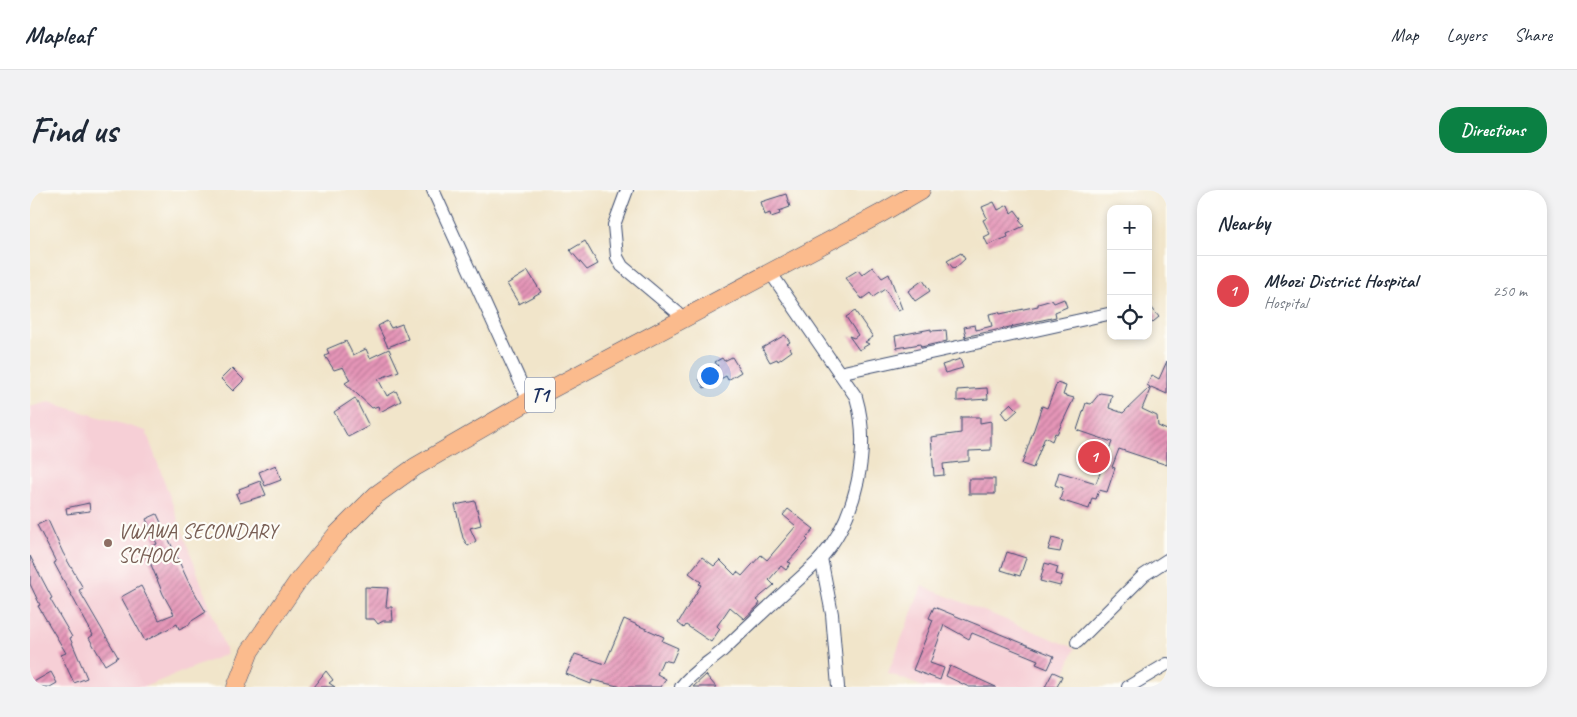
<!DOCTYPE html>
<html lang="en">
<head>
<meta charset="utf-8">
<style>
	body { margin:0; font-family:Caveat,sans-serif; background:#f2f2f3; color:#1f2937 }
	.controls { position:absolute; right:15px; top:15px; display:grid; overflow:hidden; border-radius:10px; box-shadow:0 2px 8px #0003 }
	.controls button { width:45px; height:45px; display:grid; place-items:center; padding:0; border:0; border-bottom:1px solid #e0e1e3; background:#fff; color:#1f2937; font:25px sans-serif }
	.you { position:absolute; left:679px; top:185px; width:18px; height:18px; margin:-12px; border:4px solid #fff; border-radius:50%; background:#1a73e8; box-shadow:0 0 0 8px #1a73e833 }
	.badge { display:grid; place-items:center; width:32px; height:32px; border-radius:50%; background:#0b8043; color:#fff; font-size:16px; font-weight:700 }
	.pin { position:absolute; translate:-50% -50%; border:2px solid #fff; box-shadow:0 1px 5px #0006 }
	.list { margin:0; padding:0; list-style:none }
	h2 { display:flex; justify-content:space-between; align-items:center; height:65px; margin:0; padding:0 20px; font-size:21px }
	h2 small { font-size:16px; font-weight:400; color:#747a83 }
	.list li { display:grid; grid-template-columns:32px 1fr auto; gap:15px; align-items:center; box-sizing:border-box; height:70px; padding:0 20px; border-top:1px solid #e0e1e3 }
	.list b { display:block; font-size:19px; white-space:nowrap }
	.list p { margin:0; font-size:16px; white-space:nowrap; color:#747a83 }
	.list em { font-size:16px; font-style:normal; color:#747a83 }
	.icon { flex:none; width:28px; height:28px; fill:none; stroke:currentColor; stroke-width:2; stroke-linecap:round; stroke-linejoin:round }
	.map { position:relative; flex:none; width:1137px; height:497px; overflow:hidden; border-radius:20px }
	header { display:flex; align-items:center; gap:30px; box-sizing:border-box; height:70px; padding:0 25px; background:#fff; border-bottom:1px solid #e0e1e3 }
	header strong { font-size:24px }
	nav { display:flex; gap:28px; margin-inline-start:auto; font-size:18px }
	.intro { display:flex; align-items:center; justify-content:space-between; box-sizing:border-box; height:120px; padding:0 30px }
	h1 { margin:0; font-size:35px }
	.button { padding:12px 22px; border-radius:20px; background:#0b8043; color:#fff; font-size:18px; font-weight:700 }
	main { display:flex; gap:30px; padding:0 30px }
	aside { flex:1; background:#fff; border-radius:20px; box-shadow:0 2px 8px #0003 }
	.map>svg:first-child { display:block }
</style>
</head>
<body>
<header>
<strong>Mapleaf</strong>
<nav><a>Map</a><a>Layers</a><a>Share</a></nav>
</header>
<div class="intro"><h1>Find us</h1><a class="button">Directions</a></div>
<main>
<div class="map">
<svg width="1137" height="497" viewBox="0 0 1137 497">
	<defs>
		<pattern id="building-hatch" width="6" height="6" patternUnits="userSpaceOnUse" patternTransform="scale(1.25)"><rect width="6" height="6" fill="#e595b7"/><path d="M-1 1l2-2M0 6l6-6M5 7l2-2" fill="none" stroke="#b97a98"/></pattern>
	</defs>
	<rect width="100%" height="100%" fill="#fdfcf7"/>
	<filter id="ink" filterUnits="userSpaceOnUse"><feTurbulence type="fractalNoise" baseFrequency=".02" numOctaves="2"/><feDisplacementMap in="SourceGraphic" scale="10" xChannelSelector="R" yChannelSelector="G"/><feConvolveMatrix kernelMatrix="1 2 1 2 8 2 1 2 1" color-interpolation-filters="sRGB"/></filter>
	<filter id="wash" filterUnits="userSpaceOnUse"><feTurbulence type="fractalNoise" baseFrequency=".0096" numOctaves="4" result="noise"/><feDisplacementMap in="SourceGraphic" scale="20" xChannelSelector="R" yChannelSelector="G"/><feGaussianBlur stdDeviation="1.12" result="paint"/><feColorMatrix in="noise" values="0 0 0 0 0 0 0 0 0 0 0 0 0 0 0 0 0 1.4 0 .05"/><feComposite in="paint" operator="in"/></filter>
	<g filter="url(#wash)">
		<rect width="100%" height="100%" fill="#f1e5ca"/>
		<g fill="#f6cfd6">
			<path d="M19,212l97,29 81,223 -83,33h-114v-280z"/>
			<path d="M892,396l153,62 -16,39h-136l-35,-14z"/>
		</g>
		<g id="blocks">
			<g fill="url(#building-hatch)">
				<path d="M756,4l4,13 -11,4 1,3 -9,3 -1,-4 -5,2 -4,-13z"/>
				<path d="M964,12l4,8 10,-5 3,8 4,-3 6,8 -2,2 5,6 -17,8 1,3 -20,8 -4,-8 6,-3 -7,-14 4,-2 -5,-11z"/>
				<path d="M555,51l13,23 -11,6 -17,-20z"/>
				<path d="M931,63l4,6 -11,10 -7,-8z"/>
				<path d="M843,77l9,11 7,-4 13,35 -4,2 -13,-22 -12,8 -3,-4 -8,6 -17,-21 13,-8 4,5z"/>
				<path d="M498,81l13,21 -22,12 -12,-20z"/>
				<path d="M893,90l7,11 -15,10 -7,-10z"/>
				<path d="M1034,109l3,8 -12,5 1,5 -92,20 2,-2 -2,-8 11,-2 1,5 16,-4 -3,-12 10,-2 1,2 38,-8v-2l14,-4 2,3z"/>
				<path d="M1118,113l11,14 -11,9z"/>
				<path d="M825,121l18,26 -8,5 4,2 -10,6 -10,-14 5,2 4,-3 -12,-18z"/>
				<path d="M357,131l4,7 11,-4 6,15 -20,8 -10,-21z"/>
				<path d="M901,139v2l15,-1 1,11 -26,6 -1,-3 -23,4 -2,-12z"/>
				<path d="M755,145l5,7 -3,2 5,7 -14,10 -1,-2 -7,3 -8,-14z"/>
				<path d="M316,151l7,14 13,-6 4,9 19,-9 10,22 -21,8 9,17 9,-5 5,10 -21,11 -2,-6 -6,2 -27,-25 5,-3 -7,-13 -9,3 -9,-14 4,-2 -2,-5z"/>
				<path d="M702,167l9,15 -13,8 -2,-4 -22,12 -5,-9 16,-9 3,-4 -3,-4 7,-4 2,3z"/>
				<path d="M930,169l3,9 -18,5 -3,-8z"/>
				<path d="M1137,171v33l-16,-7 -9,22 15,7 1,10 9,4v35l-48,-16 -7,18 3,1 -8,24 -8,-2 -3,9 -4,-1 -3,11 -29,-9 3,-12 -8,-3 4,-13 37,11 16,-41 -35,-12 9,-27 5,1 9,-11 12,2 -3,13 14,5 27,-26 -3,-2 5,-10 7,4z"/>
				<path d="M202,178l12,12 -11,11 -12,-12z"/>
				<path d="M1027,193l9,3 -3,9 11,3 -17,36 -2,-1 -3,8 -7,-4 -12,31 -11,-4 20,-58 5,2z"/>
				<path d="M957,198l1,11 -31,2v-11z"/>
				<path d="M325,208l14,28 -21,11 -14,-25z"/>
				<path d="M981,213l7,7 -11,10 -6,-8z"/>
				<path d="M931,227h19v6l11,-2v29l-22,1v10l-26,3 1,11 -10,1 -3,-39 30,-4z"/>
				<path d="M246,275l5,15 -16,6 -6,-14z"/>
				<rect x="939" y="289" width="26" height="15"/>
				<path d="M230,291l6,14 -26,8 -4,-9 4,-2 -1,-3z"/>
				<path d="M445,311l6,24 -11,3 6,13 -8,5 -5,-8 -8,-33z"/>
				<path d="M59,313l1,8 -23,3 -1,-6z"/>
				<path d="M758,319l26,20 -8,9 2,2 -20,22 3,1 -5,7 -5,-4 -12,14 5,5 -18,15 4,3 -2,3 -14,13 -14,-12 -13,19 3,3 -9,13 -25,-17 -2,3 -6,-5 23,-38 -2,-1 2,-2 -12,-9 13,-16 12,9 6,-6 15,15 2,-3 5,4 19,-21 6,5 29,-34 -13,-11z"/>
				<path d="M127,324l31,67 18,31 -16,10v2l-11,5 -2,-5 -32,17 -24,-44 20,-11 18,34 15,-6 -11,-20 -18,-44 12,-6 -11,-25z"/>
				<path d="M18,330l15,33 20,35 -4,2 39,67 -13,8 -16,-27 4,-3 -39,-72 2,-1 -19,-37z"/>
				<path d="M1022,348l11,3 -3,11 -12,-2z"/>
				<path d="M977,362l19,6 -6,18 -19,-6z"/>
				<path d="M0,366l22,42 -2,1 22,38 -2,1 17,40 -13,5 -13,-28 5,-2 -28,-47 2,-1 -10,-21z"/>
				<path d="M1015,373l13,4 -2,7 7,2 -3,10 -20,-5z"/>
				<path d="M335,397l23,1 -2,19h6l1,14h-10l-5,3 -4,-5h-9z"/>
				<path d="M904,417l120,49 -6,13 -12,-5 2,-4 -66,-27 -3,6 -25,-14 -14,38 14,5 -4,12 -27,-10 20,-50 -4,-2z"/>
				<path d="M594,429l40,18 -2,4 16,7 -6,14 -9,-2 -6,14 9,5 -5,8h-39l-30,-7 -1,4 -25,-10 9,-20 30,10z"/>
				<path d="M920,476l46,21h-27l-23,-11z"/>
				<path d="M296,481l7,9 -4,3 6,4h-22z"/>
				<path d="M21,482l6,11 -7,4h-20v-3z"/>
				<path d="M1023,482l9,4 -5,11h-12z"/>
				<path d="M676,485l10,12h-23z"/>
			</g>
		</g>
	</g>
	<g filter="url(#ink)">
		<use href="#blocks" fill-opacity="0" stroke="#3b4a6e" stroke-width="1"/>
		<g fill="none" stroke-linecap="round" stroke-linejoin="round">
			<defs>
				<g id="minor">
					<path d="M403,0l96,211"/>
					<path d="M597,0l-13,35 3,32 5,9 62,52"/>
					<path d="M809,183l269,-59"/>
					<path d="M791,368l11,56 6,73"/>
					<path d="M1047,452l67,-67 23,-15"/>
					<path d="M651,497c11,-15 26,-23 40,-35 22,-21 44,-42 67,-63 11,-10 23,-20 33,-31 36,-41 50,-110 35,-161l-86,-125"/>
					<path d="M1098,497l39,-23"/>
				</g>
				<path id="highway" d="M206,497l14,-36 48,-70 38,-46 40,-40 39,-28 114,-66 351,-187 41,-24"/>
			</defs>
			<use href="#minor" stroke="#3b4a6e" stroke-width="14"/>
			<use href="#highway" stroke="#3b4a6e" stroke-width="19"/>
			<use href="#minor" stroke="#fff" stroke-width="12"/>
			<use href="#highway" stroke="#fbbb8d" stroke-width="18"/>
		</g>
	</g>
	<circle fill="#8d6e63" stroke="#fdfcf7" stroke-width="2" cx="78" cy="353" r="5"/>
	<g text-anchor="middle" stroke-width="4.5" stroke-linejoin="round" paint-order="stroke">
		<rect fill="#fdfcf7" stroke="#5f6c8c" stroke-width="1" x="495" y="187.5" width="30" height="35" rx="4"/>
		<g font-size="20" font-weight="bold" fill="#1b2f5e">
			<text x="510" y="212">T1</text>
		</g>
		<g font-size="21" fill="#785e54" stroke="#fdfcf7" text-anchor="start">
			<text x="88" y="348">VWAWA SECONDARY<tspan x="88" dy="24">SCHOOL</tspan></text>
		</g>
	</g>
</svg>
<div class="controls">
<button>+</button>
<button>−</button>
<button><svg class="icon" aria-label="locate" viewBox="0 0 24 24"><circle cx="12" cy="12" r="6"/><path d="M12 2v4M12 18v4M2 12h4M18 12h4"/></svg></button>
</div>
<div class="you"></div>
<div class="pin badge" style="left:1064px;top:267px;background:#e0444e">1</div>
</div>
<aside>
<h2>Nearby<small></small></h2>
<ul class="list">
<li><span class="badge" style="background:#e0444e">1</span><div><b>Mbozi District Hospital</b><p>Hospital</p></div><em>250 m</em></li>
</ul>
</aside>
</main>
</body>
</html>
